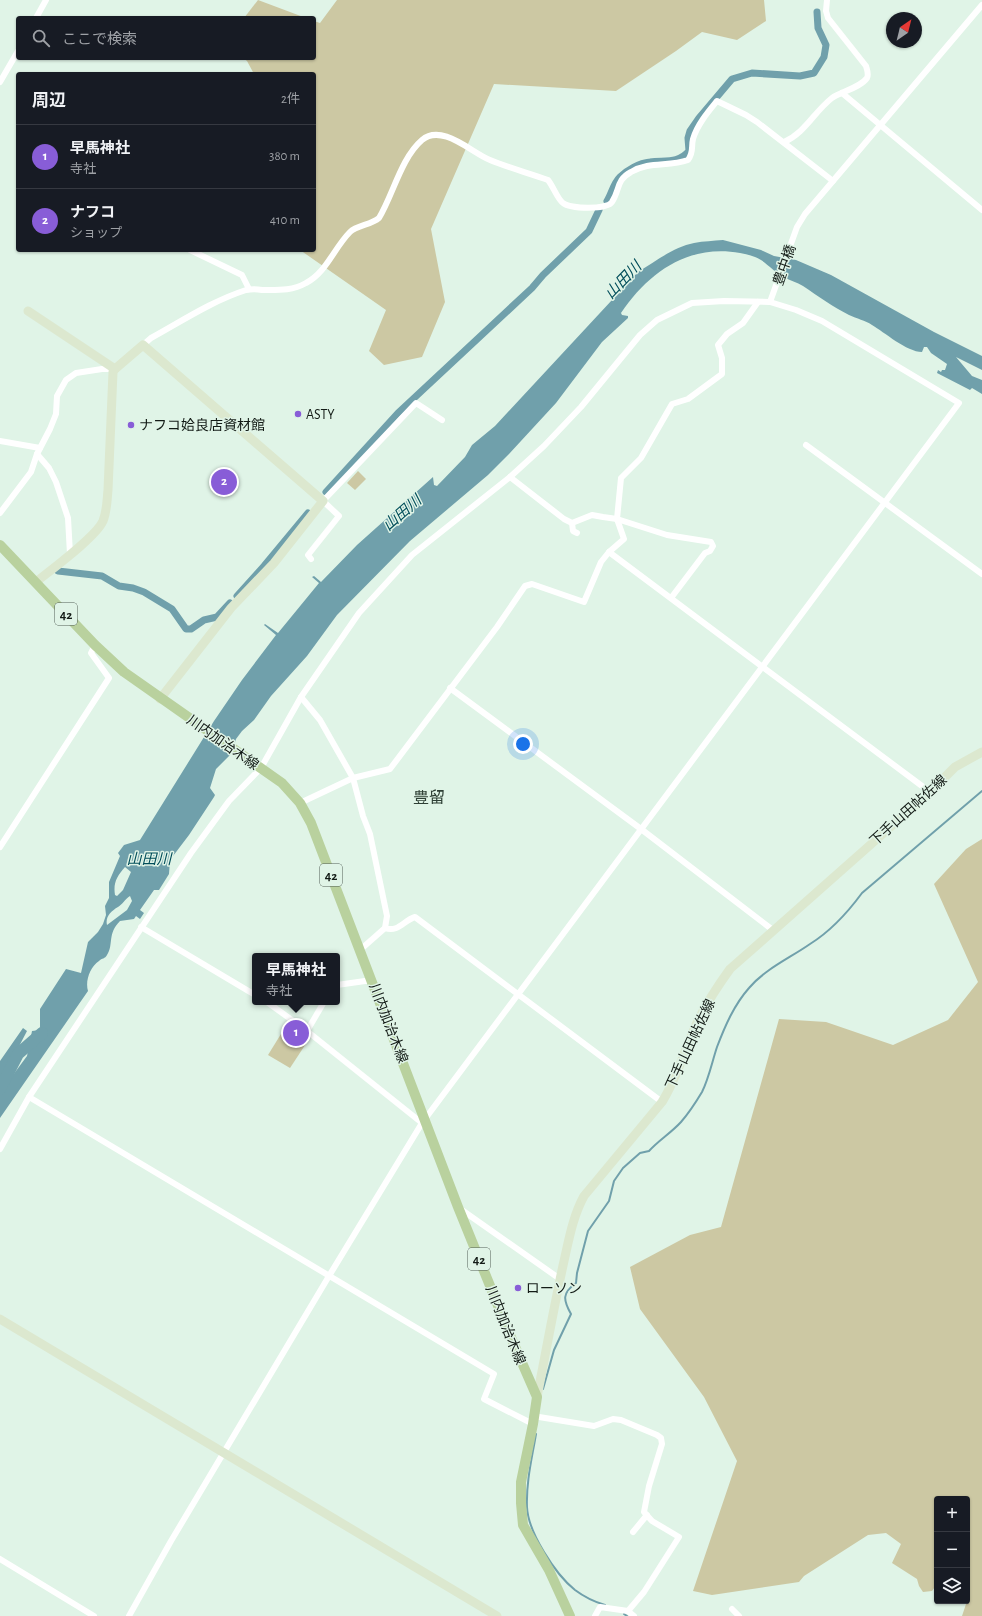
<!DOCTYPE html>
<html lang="ja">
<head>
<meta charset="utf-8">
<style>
	body { margin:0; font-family:"Alegreya Sans","Noto Sans JP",sans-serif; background:#20242c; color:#f1f3f6 }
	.controls { position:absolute; right:12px; bottom:12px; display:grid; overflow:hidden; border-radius:4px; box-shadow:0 1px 3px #0004 }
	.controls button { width:36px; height:36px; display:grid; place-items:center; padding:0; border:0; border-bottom:1px solid #363941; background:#171b24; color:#f1f3f6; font:20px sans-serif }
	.compass { position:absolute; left:886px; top:12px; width:36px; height:36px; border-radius:50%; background:#171b24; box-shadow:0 1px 3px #0004; rotate:35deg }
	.you { position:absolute; left:523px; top:744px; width:14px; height:14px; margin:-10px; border:3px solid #fff; border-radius:50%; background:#1a73e8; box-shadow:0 0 0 6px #1a73e833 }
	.badge { display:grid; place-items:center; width:26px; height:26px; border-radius:50%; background:#885dd7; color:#fff; font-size:13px; font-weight:700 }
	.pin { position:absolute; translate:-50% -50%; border:2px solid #fff; box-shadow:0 1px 4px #0006 }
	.popup { position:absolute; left:252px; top:953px; width:88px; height:52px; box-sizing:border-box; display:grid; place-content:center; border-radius:4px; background:#171b24; filter:drop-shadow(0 1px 3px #0005); font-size:13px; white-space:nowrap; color:#9ea1a6 }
	.popup b { font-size:15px; color:#f1f3f6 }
	.popup::after { content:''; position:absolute; left:50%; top:100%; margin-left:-8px; border:8px solid transparent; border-top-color:#171b24 }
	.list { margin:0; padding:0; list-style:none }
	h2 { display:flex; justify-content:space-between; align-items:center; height:52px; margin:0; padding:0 16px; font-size:17px }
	h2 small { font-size:13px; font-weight:400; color:#9ea1a6 }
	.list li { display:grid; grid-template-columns:26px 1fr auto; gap:12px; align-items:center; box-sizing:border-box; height:64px; padding:0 16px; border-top:1px solid #363941 }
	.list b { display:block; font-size:15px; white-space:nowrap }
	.list p { margin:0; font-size:13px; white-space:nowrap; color:#9ea1a6 }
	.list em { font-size:13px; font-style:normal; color:#9ea1a6 }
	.icon { flex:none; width:22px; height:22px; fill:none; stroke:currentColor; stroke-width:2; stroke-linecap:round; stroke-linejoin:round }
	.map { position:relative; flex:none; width:982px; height:1616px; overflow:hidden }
	.search { position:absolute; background:#171b24; box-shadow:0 1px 3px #0004; left:16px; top:16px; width:300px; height:44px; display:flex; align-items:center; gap:10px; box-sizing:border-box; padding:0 14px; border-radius:4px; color:#9ea1a6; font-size:15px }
	.panel { position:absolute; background:#171b24; box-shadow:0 1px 3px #0004; left:16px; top:72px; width:300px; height:180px; border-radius:4px }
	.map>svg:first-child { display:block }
</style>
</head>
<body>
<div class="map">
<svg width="982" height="1616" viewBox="0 0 982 1616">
	<rect width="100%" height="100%" fill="#e0f4e7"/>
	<g fill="#ccc8a3">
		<path d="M258,0l48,18h-62z"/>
		<path d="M337,0h427l2,21 -29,19 -35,-8 -26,19 -60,40 -122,-7 -63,145 14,73 -23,55 -38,8 -15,-14 17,-41 -86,-60h14v-176h-60l-7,-13 -4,-3h71v-37l6,2z"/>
		<path d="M358,471l8,8 -11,11 -8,-7z"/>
		<path d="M982,839v777h-20l5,-15v-102h-30v85l-5,7 -9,1 -4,-6 -2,-7 -25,-16 9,-19 -15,-11 -18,2 -64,41 -5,6 -87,13 -19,-4 44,-130 -33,-64 -64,-88 -10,-42 60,-32 31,-8 58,-208 47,3 67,23 55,-25 30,-38 -44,-98 32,-35z"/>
		<path d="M289,1021l22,15 -21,32 -22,-13z"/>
	</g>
	<path fill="#70a0ab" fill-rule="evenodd" d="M723,240l38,10 13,6 22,4 35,15 103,57 48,24v14l-26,-13 16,19 10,4v14l-10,-6 -2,2 -33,-17 1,-3 3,2 1,-2h3l2,-6 -16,-11 -4,-6h-3l-2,5c-15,0 -38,-20 -50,-27 -7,-5 -15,-6 -23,-10 -16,-8 -31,-19 -46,-29 -6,-4 -13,-5 -19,-9 -11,-5 -18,-16 -29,-20 -5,-2 -10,-3 -15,-4 -52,-9 -91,19 -119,60l1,2 6,1v2l-26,24 -46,61 -47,51 -21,21 -78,66 -73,74 -30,41 -36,40 -17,24 -12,11 -6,8 -4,14 -16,16 -6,19 5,7 -1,2 -25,38 -19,25 -1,14 -10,16h-5l-14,20 4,3 -4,6 -4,-3 -2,3 -14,2c-13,13 -6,23 -13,34 -2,4 -5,3 -8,6 -9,6 -14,20 -11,30l-88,127v-57l23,-33 4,3 -26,50 1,5 11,-11 14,-19 5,-25 8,-1v-21l26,-40 15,4 7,-31 10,-10 5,-8 3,-9 -1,-9 4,-8v-16l11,-26 -2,-3 6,-8 16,-5 74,-119 28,-41 34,-45 -12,-10 1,-1 13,9 41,-50 -7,-6 2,-1 7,6 36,-37 76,-68 1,8 3,1 28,-29 7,-12 23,-19 143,-154c18,-11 36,-25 56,-29 10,-2 19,-2 29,-3zM125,867l6,5 -8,18 -6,6 -2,-1c-2,-12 2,-19 10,-28zM130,896l2,5 -5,9 -20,15c-2,-8 4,-14 11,-18 4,-2 7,-8 12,-11z"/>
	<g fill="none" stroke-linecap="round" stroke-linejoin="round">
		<g stroke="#70a0ab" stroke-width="2">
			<path d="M543,1389l11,-39 17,-36c-8,-14 -9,-21 5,-31l1,-10 11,-42 21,-30 5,-20 9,-13 17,-15 9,-2c10,-11 22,-18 32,-29 7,-8 15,-20 21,-30 7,-14 10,-30 15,-45 8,-21 17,-42 32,-59 16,-19 41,-30 61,-44 21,-13 38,-32 52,-51l120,-102"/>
			<path d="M536,1434c-4,24 -10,48 -9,73 1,25 28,67 48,83 8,6 20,12 30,15"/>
			<path d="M624,1614l3,2"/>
		</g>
		<g stroke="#70a0ab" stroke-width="7">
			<path d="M607,201c5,-8 6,-17 13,-24 7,-7 19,-14 30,-15 15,-2 28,2 39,-11l-1,-13 2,-7 9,-13 33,-39 20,-6 48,3 14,-3 10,-16 2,-12 -8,-17 -1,-16"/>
			<path d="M326,492l72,-79 134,-125 11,-13 46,-44 10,-21"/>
			<path d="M58,571l44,5 17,10 14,2 11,4 28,17 14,20h5l13,-9 13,-3 13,-14"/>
			<path d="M237,596l27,-30 44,-53"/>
		</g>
		<path stroke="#70a0ab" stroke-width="12" d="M0,1089l18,-35 24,-21"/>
		<g stroke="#fff" stroke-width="6">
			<path d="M36,18l10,-18"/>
			<path d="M0,82l18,-31"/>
			<path d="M842,93l140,117"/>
			<path d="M784,142c21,-9 30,-30 48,-44 9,-6 29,-11 35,-20 2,-4 0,-8 -1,-12l-38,-48 -2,-7 1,-11"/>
			<path d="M190,250l52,25 7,14"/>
			<path d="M770,302l27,-75 8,-13 177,-209"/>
			<path d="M143,345l8,-7c31,-17 61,-37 95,-48 5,-1 11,-1 16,0 16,0 30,1 44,-7 20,-10 28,-35 44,-51 7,-7 21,-7 29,-14 14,-23 22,-60 43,-78 20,-17 50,13 68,20 19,8 39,13 58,20 5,6 10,20 15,23 7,6 44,7 49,-1 8,-12 4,-22 19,-30 19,-11 37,-5 57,-12 6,-8 3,-13 5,-21 4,-14 15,-27 24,-38l29,14 11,7 76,59"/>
			<path d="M0,441l40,7"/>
			<path d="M806,445l176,129"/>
			<path d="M37,454l12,14 7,14 12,36 2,36"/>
			<path d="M510,477l54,42 8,4 20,-8 11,2 14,2 50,16 44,7 2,4 -3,5 -5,2 -34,45"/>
			<path d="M0,513l31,-41 6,-18 13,-25 6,-15 1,-18 9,-16 10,-7 26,-4h13"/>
			<path d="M572,523l1,8 4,2"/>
			<path d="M609,552l321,240"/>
			<path d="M311,559l-3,-4 31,-39 -16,-15 93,-98 26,17"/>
			<path d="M450,688l191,141 133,102"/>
			<path d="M301,697l19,23 33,58 10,38 7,18 17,82 -2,12 -25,22"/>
			<path d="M300,803l53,-25 37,-9 107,-142 28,-41 7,-2 52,18 17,-40 8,-10 15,-13 -7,-20 4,-41 20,-20 31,-54 16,-5 34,-25v-16l-4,-13 9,-11 16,-11 15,-21"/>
			<path d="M0,847l109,-169 -18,-25 4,-8"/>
			<path d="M141,927l114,68"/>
			<path d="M385,928c13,5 19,-8 30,-11l247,185"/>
			<path d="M337,985l35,-5"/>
			<path d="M267,1002l40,29 115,92"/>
			<path d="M307,1031l17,-29"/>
			<path d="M29,1097l465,277 -10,25 49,25"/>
			<path d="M0,1149l29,-52 162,-244 38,-52 32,-33 40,-71 58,-84 53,-58 98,-78 34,-31 37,-39 59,-72 17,-15 35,-17 32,-2 46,1 26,8 26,11 137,82 -537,720 -93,153 -158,265 -42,75"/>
			<path d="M459,1208l101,71"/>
			<path d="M533,1416l61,10 19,-7 8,1 36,15 4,3 1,6 -13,42 -5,26 8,9 27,16 -35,55 -16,19"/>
			<path d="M633,1532l14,-17"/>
			<path d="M0,1559l94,57"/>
			<path d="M732,1609l7,7"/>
			<path d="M595,1616l5,-9 28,4 6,5"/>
		</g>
		<g stroke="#dce8cf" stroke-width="9">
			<path d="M28,311l87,58"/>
			<path d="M36,582c16,-13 60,-45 67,-61 4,-10 4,-21 5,-31l5,-118 2,-3 28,-24 180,156 -49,62 -43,45 -71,91"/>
			<path d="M0,1319l497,297"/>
			<path d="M537,1397c9,-45 17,-91 27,-136 5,-22 9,-45 20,-65l78,-94c15,-24 22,-51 34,-77 9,-20 21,-38 34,-56l200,-177 25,-25 27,-15"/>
		</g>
		<path stroke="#b9d19e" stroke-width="10" d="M0,545l95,100 29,27 158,111 18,20 11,20 147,384 54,133 25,57 -4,27 -12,58v21l2,22 26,45 21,46"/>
	</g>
	<g fill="#885dd7" stroke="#e0f4e7" stroke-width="1.5">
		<circle cx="298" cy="414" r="4"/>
		<circle cx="131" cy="425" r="4"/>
		<circle cx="518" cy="1288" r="4"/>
	</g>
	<g text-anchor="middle" stroke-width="3" stroke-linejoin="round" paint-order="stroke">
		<g fill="#e0f4e7" stroke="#505c55" stroke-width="1">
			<rect x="55" y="603" width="22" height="22" rx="3"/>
			<rect x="320" y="864" width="22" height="22" rx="3"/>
			<rect x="468" y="1248" width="22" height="22" rx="3"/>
		</g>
		<g font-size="13" font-weight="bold" fill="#131b16">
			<text x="66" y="619">42</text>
			<text x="331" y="880">42</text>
			<text x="479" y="1264">42</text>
		</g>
		<g font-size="14" fill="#131b16" stroke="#e0f4e7">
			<text transform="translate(784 265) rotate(-71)" y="5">豊中橋</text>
			<text transform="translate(223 742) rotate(35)" y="5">川内加治木線</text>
			<text transform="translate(908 810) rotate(-42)" y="5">下手山田帖佐線</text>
			<text transform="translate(389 1023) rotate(69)" y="5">川内加治木線</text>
			<text transform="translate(690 1044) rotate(-65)" y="5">下手山田帖佐線</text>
			<text transform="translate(506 1325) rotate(68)" y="5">川内加治木線</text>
		</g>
		<g font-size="14" fill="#131b16" stroke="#e0f4e7" text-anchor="start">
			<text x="306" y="419">ASTY</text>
			<text x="139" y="430">ナフコ姶良店資材館</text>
			<text x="526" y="1293">ローソン</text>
		</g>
		<g font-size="15" font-style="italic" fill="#004d5a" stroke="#e0f4e7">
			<text transform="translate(623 280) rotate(-46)" y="5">山田川</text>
			<text transform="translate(402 513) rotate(-41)" y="5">山田川</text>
			<text x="149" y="864">山田川</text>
		</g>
		<g font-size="16" fill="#2e3f35" stroke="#e0f4e7">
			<text x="429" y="803">豊留</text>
		</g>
	</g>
</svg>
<div class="controls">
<button>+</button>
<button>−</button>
<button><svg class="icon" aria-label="layers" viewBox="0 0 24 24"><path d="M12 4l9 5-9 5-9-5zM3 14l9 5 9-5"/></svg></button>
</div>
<svg class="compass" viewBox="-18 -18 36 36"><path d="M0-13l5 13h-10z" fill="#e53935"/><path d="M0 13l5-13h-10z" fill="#9ea1a6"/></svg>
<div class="you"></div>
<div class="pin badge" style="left:296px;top:1033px">1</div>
<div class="popup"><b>早馬神社</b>寺社</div>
<div class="pin badge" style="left:224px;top:482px">2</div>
<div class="search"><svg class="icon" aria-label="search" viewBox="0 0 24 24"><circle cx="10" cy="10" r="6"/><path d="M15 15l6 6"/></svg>ここで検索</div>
<section class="panel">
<h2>周辺<small>2件</small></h2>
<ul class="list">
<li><span class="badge">1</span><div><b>早馬神社</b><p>寺社</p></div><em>380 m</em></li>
<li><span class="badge">2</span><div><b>ナフコ</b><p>ショップ</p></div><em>410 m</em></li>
</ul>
</section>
</div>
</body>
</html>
